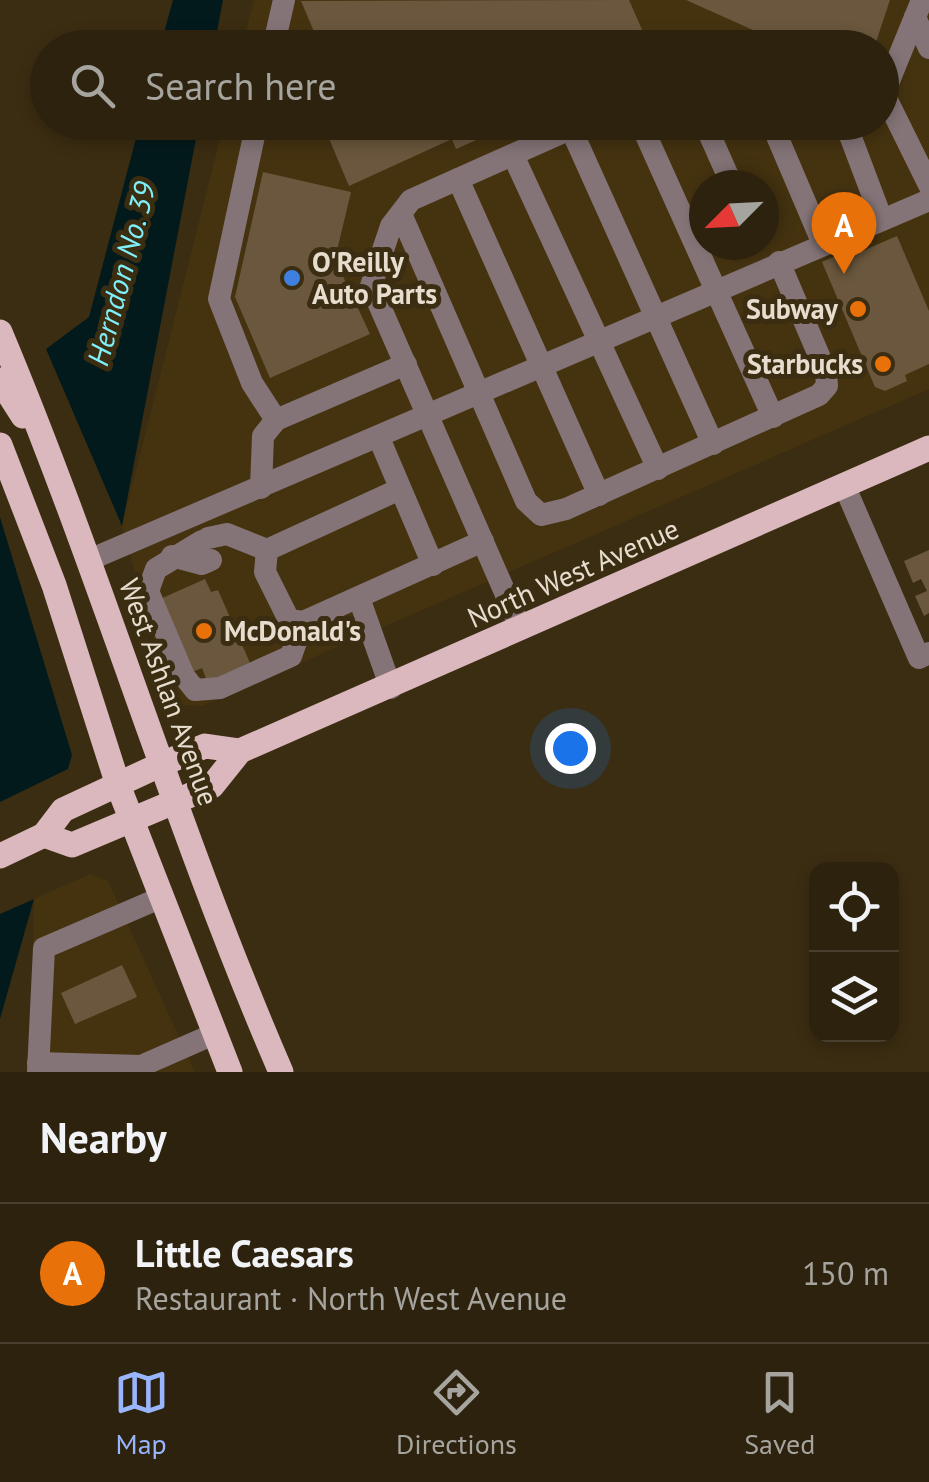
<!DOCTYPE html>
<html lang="en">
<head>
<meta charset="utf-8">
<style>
	body { margin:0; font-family:"PT Sans",sans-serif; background:#382f1c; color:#f1f3f6 }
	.controls { position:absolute; right:30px; bottom:30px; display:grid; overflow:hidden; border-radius:20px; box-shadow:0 5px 15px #0003 }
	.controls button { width:90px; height:90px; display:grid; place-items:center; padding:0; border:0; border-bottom:2px solid #483f2e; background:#2c220e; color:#f1f3f6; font:50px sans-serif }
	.compass { position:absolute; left:689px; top:170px; width:90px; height:90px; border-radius:50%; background:#2c220e; box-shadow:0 5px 15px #0003; rotate:246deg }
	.you { position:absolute; left:570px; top:748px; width:35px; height:35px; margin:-25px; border:8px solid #fff; border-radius:50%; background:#1a73e8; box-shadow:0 0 0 15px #1a73e833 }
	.badge { display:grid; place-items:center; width:65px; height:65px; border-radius:50%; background:#99b5fd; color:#fff; font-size:32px; font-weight:700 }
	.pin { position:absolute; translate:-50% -82px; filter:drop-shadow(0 2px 5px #0008) }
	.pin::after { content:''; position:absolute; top:52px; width:35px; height:30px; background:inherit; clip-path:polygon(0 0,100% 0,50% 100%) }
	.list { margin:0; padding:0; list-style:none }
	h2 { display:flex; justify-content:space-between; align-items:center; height:130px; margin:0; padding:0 40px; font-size:42px }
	h2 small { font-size:32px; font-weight:400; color:#a6a49e }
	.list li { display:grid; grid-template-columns:65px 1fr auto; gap:30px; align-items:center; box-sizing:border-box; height:140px; padding:0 40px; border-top:2px solid #483f2e }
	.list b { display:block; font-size:38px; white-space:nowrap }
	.list p { margin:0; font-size:32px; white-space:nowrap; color:#a6a49e }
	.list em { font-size:32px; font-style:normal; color:#a6a49e }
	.icon { flex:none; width:55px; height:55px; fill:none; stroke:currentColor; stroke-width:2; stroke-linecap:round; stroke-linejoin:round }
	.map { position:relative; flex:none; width:929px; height:1072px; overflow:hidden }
	.search { position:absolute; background:#2c220e; box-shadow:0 5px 15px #0003; left:30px; right:30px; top:30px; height:110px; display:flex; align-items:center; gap:25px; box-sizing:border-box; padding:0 35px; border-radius:55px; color:#a6a49e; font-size:38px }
	.sheet { height:270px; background:#2c220e }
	nav { display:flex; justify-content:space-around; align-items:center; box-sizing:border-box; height:140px; border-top:2px solid #483f2e; background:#2c220e; font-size:28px; color:#a6a49e }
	nav a { display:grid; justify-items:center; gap:5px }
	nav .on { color:#99b5fd }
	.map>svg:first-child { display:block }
</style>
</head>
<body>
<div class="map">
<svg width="929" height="1072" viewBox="0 0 929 1072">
	<rect width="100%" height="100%" fill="#3b2d12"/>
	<g fill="#453310" fill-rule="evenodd">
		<path d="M254,0h675v389l-727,317 -20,-1 -15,-16 -45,-163 102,-403 658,-1v-74l-640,-1zM704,185h60v60h-60z"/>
		<path d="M90,874l18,7 87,191h-164l3,-173z"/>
	</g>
	<g fill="#031a1c">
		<path d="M173,0h50l-9,47h-54z"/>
		<path d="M140,123h59l-77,403 -76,-177 43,-32z"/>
		<path d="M0,517l72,238 -4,14 -68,33z"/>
		<path d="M34,899l-34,120v-105z"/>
	</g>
	<g fill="#6a573d">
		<path d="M629,0l21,48h-329l-20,-47z"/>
		<path d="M686,0h204l-16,48h-81z"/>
		<path d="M322,122h195l-61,27 -4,-10 -103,47z"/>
		<path d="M263,172l88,20 -16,67 35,75 -100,44 -35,-81z"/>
		<path d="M897,236l32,75v53l-24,11 2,6 -22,10 -10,-4 -53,-125 29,-13 2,6z"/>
		<path d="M929,550v63l-5,3 -9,-20 12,-5 -6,-12 -8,4 -9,-22z"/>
		<path d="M205,579l6,13 7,-2 32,73 -42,20 -6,-15 -12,5 -32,-73z"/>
		<path d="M122,965l15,32 -62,27 -14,-31z"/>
	</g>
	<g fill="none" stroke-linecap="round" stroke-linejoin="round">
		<g stroke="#847477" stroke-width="22">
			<path d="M915,17l14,31"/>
			<path d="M273,48l11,-48"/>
			<path d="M885,96l44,89"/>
			<path d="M882,98l40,-98"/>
			<path d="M257,122l-38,177 33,84 24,37"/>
			<path d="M640,122l133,295"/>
			<path d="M704,122l28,63"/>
			<path d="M771,122l52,122"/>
			<path d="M845,122l37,98"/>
			<path d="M571,129l142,315"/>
			<path d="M513,155l145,314"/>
			<path d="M458,179l141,316"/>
			<path d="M401,214l125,287 15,14 25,-6 253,-114 8,-9 -1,-14 -47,-110"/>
			<path d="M379,438l54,127"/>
			<path d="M844,485l75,173 10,-5"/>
			<path d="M261,488l2,-52 13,-16 130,-56"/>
			<path d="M400,489l-133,61 -2,22 24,48 14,2 180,-81"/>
			<path d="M208,538l19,-4 40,16"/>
			<path d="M202,541l-46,28 -8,22 36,85 11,14 25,-2 71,-32 12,-34"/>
			<path d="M172,556l30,8 9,-4"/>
			<path d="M89,560l840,-360"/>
			<path d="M359,598l32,90"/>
			<path d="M521,629l-150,-343 20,-60 20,-26 175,-78"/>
			<path d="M38,1063l103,3 73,-32"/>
			<path d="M38,1072l6,-124 116,-50"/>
		</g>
		<g stroke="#dab8be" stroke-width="25">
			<path d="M0,332c102,243 176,498 281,740"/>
			<path d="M0,380l23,36"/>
			<path d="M0,445l54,140 64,200 112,287"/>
			<path d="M44,835l28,10 140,-59 28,-35 689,-303"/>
			<path d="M0,856l44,-21 19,-25 99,-46 43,-18 35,5"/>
		</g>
	</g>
	<circle fill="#3f7fe0" stroke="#3b2d12" stroke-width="4" cx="292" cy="278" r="10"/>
	<g fill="#e8710a" stroke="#3b2d12" stroke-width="4">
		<circle cx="858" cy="309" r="10"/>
		<circle cx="883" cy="364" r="10"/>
		<circle cx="204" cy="631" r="10"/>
	</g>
	<g text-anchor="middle" stroke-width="10" stroke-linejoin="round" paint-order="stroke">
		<g font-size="28" font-weight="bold" fill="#e6ddce" stroke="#3b2d12" text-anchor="start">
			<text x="312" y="272">O'Reilly<tspan x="312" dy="32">Auto Parts</tspan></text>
			<text x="838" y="319" text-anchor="end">Subway</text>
			<text x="863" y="374" text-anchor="end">Starbucks</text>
			<text x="224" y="641">McDonald's</text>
		</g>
		<g font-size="28" fill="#e6ddce" stroke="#3b2d12">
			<text transform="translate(573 573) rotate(-24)" y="10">North West Avenue</text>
			<text transform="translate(169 692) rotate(70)" y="10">West Ashlan Avenue</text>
		</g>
		<g font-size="30" font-style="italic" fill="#7feff9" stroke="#3b2d12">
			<text transform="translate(122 274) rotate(-75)" y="10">Herndon No. 39</text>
		</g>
	</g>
</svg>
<div class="controls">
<button><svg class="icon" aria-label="locate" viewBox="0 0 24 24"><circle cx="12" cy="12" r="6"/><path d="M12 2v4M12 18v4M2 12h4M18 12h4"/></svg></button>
<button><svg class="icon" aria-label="layers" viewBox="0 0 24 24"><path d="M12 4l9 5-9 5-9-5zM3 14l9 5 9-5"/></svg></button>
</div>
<svg class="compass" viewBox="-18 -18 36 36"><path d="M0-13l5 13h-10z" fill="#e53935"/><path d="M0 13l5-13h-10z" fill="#a6a49e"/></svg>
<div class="you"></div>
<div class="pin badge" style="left:844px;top:274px;background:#e8710a">A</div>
<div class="search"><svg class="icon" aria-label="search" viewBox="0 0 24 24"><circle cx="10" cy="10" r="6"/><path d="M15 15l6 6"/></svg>Search here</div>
</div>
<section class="sheet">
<h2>Nearby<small></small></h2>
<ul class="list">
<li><span class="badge" style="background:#e8710a">A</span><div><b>Little Caesars</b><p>Restaurant · North West Avenue</p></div><em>150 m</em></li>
</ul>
</section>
<nav>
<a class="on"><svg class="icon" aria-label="map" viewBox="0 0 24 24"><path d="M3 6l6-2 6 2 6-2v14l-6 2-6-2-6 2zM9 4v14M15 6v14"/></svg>Map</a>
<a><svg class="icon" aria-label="directions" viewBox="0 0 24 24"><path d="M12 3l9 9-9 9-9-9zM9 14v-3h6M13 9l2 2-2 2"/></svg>Directions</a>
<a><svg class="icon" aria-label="saved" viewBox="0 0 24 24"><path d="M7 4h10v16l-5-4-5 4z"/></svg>Saved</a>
</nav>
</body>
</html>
